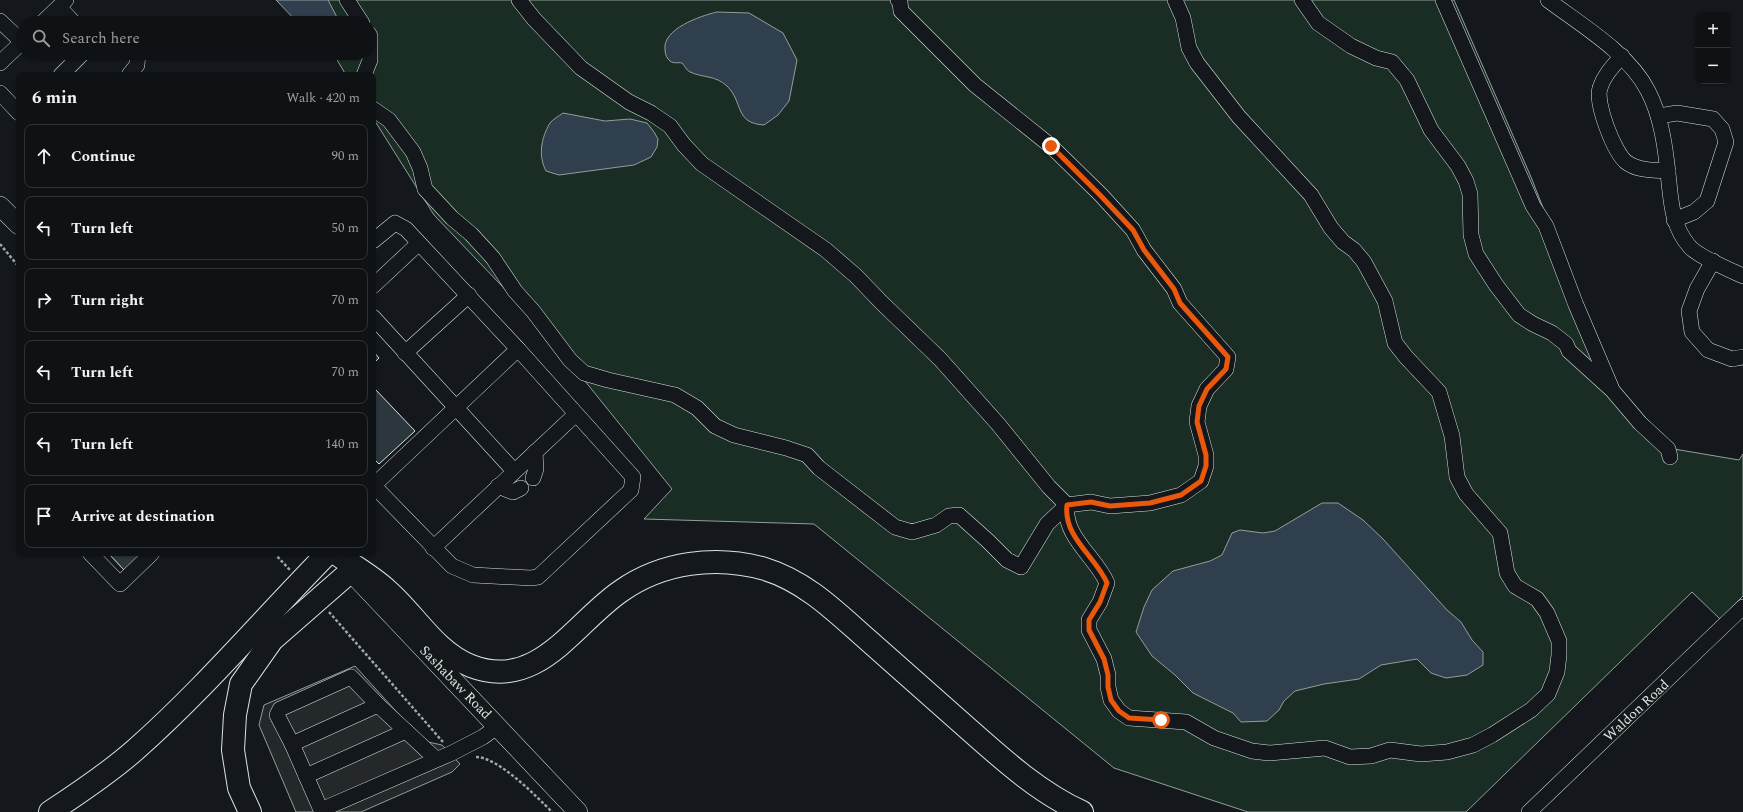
<!DOCTYPE html>
<html lang="en">
<head>
<meta charset="utf-8">
<style>
	body { margin:0; font-family:Spectral,serif; background:#1d2022; color:#f1f3f6 }
	.controls { position:absolute; right:12px; top:12px; display:grid; overflow:hidden; border-radius:8px; box-shadow:0 1px 3px #0004 }
	.controls button { width:36px; height:36px; display:grid; place-items:center; padding:0; border:0; border-bottom:1px solid #2f3234; background:#0f1215; color:#f1f3f6; font:20px sans-serif }
	.stop { position:absolute; width:12px; height:12px; margin:-9px; border:3px solid #ea580c; border-radius:50%; background:#fff }
	.stop.end { background:#ea580c; border-color:#fff; box-shadow:0 1px 4px #0008 }
	.list { margin:0; padding:0; list-style:none }
	h2 { display:flex; justify-content:space-between; align-items:center; height:52px; margin:0; padding:0 16px; font-size:17px }
	h2 small { font-size:13px; font-weight:400; color:#9b9ea0 }
	.list li { display:grid; grid-template-columns:26px 1fr auto; gap:12px; align-items:center; box-sizing:border-box; height:64px; margin:0 8px 8px; padding:0 8px; border:1px solid #2f3234; border-radius:8px }
	.list b { display:block; font-size:15px; white-space:nowrap }
	.list em { font-size:13px; font-style:normal; color:#9b9ea0 }
	.icon { flex:none; width:22px; height:22px; fill:none; stroke:currentColor; stroke-width:2; stroke-linecap:round; stroke-linejoin:round }
	.map { position:relative; flex:none; width:1743px; height:812px; overflow:hidden }
	.search { position:absolute; background:#0f1215; box-shadow:0 1px 3px #0004; left:16px; top:16px; width:360px; height:44px; display:flex; align-items:center; gap:10px; box-sizing:border-box; padding:0 14px; border-radius:22px; color:#9b9ea0; font-size:15px }
	.panel { position:absolute; background:#0f1215; box-shadow:0 1px 3px #0004; left:16px; top:72px; width:360px; height:484px; border-radius:8px }
	.map>svg:first-child { display:block }
</style>
</head>
<body>
<div class="map">
<svg width="1743" height="812" viewBox="0 0 1743 812">
	<rect width="100%" height="100%" fill="#14181c"/>
	<path fill="#1a2d24" stroke="#939e99" d="M299,0h1155l77,177 79,202 64,70 65,11 4,-6v142l-23,23 -28,-27 -226,220h-218l-134,-44 -300,-244 -170,-5 28,-30 -129,-160 -109,-114 -61,-97v-43h-27l-13,-22h36v-30h-55z"/>
	<path fill="#24282b" stroke="#939e99" d="M355,666l68,75 19,4 18,19 -8,8 -91,40h-65l-37,-87 5,-20z"/>
	<g fill="#2f3f4d" stroke="#939e99">
		<path d="M276,0h52l12,23h-42z"/>
		<path d="M717,12l32,1 34,20 14,27 -8,41 -11,14 -14,10c-30,-2 -20,-22 -37,-39 -12,-11 -24,-8 -37,-14 -4,-2 -5,-6 -8,-9 -4,-1 -8,1 -12,-2 -3,-2 -5,-7 -5,-11 -3,-21 35,-34 52,-38z"/>
		<path d="M563,113l42,8 25,-2 17,4 7,9 4,7 -1,8 -6,10 -17,8 -75,10 -13,-4c-8,-15 -5,-33 4,-48 3,-4 9,-7 13,-10z"/>
		<path d="M1322,503h16l25,17 20,19 64,71 14,12 11,18 11,12v13l-16,10 -21,3 -15,-5 -14,-14 -36,6 -22,14 -35,5 -29,7 -11,10 -5,9 -12,11 -26,1 -8,-9 -40,-20 -18,-18 -23,-19 -16,-24 8,-25 8,-17 21,-19 37,-10 12,-6 10,-22 8,-3 23,3 12,-2z"/>
	</g>
	<g fill="#2c363c" stroke="#d8e6dc">
		<path d="M373,351l6,7 -6,6z"/>
		<path d="M374,388l41,43 -36,33 -6,-6z"/>
		<path d="M108,553h36l-19,18z"/>
	</g>
	<g fill="none" stroke-linecap="round" stroke-linejoin="round">
		<defs>
			<g id="minor">
				<path d="M347,0l15,23"/>
				<path d="M519,0l15,19 47,49 48,34 22,11 19,13 14,19 18,19 124,86 30,26 25,26 59,57 58,65 51,63 18,18"/>
				<path d="M1302,0l16,23 33,23 25,12 16,4 15,18 24,50 27,36 8,15 4,13 1,41 5,19 20,31 23,30 14,9 19,9 14,11 3,7 43,39 28,33 28,26 2,8"/>
				<path d="M1443,0l90,206 13,20 30,79 35,82"/>
				<path d="M1548,0c33,25 81,53 100,91 13,25 17,54 20,82 3,26 3,53 22,74 9,10 40,23 53,29"/>
				<path d="M59,7l15,16"/>
				<path d="M0,21l22,21"/>
				<path d="M42,23l24,-23"/>
				<path d="M1622,56c-9,10 -18,19 -22,32 -5,15 14,64 26,74 12,9 28,8 42,9"/>
				<path d="M0,63l23,-22"/>
				<path d="M61,75l22,-22"/>
				<path d="M129,75l8,-10 1,-12"/>
				<path d="M364,75l6,-15v-24l-1,-2"/>
				<path d="M0,93l19,20"/>
				<path d="M373,109l16,11 24,32 7,16 5,21 27,29 19,16 22,24 22,33 18,20 37,49 14,13 24,7 67,15 22,13 18,18 19,9 52,13 21,7 12,13 76,59 17,5 24,-7 13,-9 10,-1 29,26 19,19 14,7 26,-43 20,-19 24,-3 19,4 40,-3 31,-8 20,-14 5,-15v-11l-9,-33 2,-16 8,-17 19,-20 2,-12 -48,-54 -6,-14 -30,-39 -11,-20 -32,-35 -50,-49 -76,-61 -74,-74 -1,-9 -2,-2"/>
				<path d="M1659,116l18,-3 36,6 9,10 4,13 -19,59 -13,11 -20,8"/>
				<path d="M373,241l22,-18 11,6 112,120 -145,137"/>
				<path d="M1713,261l-16,28 -8,22 3,21 16,18 24,9 11,-2"/>
				<path d="M373,286l46,-43"/>
				<path d="M373,317l141,154"/>
				<path d="M405,353l64,-58"/>
				<path d="M533,478l3,-9 -1,-17"/>
				<path d="M373,485l79,81 21,9 58,3 7,-1 93,-87 2,-13 -115,-128"/>
				<path d="M498,486l15,6 8,-4"/>
				<path d="M1067,505c-4,32 29,52 40,78l-7,19 -11,18v10l15,29 4,16v12l3,13 8,11 10,7 57,4 28,16 38,13 17,2 56,-5 25,9 21,-1 19,-6 31,4 26,-2 26,-7 19,-10 39,-25 17,-16 9,-22 2,-17v-14l-12,-28 -10,-14 -22,-13 -8,-13 -7,-40 -34,-39 -9,-17 -5,-41 -13,-44 -33,-35 -11,-14 -10,-42 -21,-39 -10,-12 -11,-8 -12,-14 -20,-33 -72,-78 -42,-54 -8,-15 -6,-30 -8,-18"/>
				<path d="M433,548l143,-134"/>
				<path d="M90,553l30,31 32,-31"/>
				<path d="M292,744l-15,-29 3,-6 71,-32 27,28"/>
				<path d="M436,759l-58,-54 -86,39 29,66 131,-57 31,-16 15,-11"/>
				<path d="M306,776l100,-45"/>
				<path d="M1529,812l214,-205"/>
			</g>
			<g id="major">
				<path d="M0,206l19,19"/>
				<path d="M348,569l230,243"/>
			</g>
			<g id="highway">
				<path d="M335,553c17,12 37,23 52,37 28,24 48,62 84,76 67,26 103,-43 150,-75 41,-29 95,-36 144,-22 42,13 72,44 104,72 32,28 64,57 96,85 35,31 73,66 117,86"/>
				<path d="M50,812c29,-19 59,-39 85,-62 69,-61 129,-132 193,-197"/>
				<path d="M250,812l-11,-24 -6,-38 2,-35 6,-31 31,-44 79,-69"/>
			</g>
		</defs>
		<use href="#minor" stroke="#d8e6dc" stroke-width="16"/>
		<use href="#major" stroke="#d8e6dc" stroke-width="20"/>
		<use href="#highway" stroke="#d8e6dc" stroke-width="24"/>
		<g stroke="#9da8a2" stroke-width="2.5" stroke-dasharray="3 2" stroke-linecap="butt">
			<path d="M0,244l19,23"/>
			<path d="M274,553l16,17"/>
			<path d="M329,612l114,130"/>
			<path d="M476,757c22,0 60,39 76,55"/>
		</g>
		<use href="#minor" stroke="#14181c" stroke-width="15"/>
		<use href="#major" stroke="#14181c" stroke-width="19"/>
		<use href="#highway" stroke="#14181c" stroke-width="22"/>
	</g>
	<g fill="none" stroke-linecap="round" stroke-linejoin="round">
		<path stroke="#ea580c" stroke-width="5" d="M1051,146l49,49 33,35 11,20 30,39 6,14 48,54 -2,12 -19,20 -8,17 -2,16 9,33v11l-5,15 -20,14 -31,8 -40,3 -19,-4 -24,3c-4,32 29,52 40,78l-7,19 -11,18v10l15,29 4,16v12l3,13 8,11 10,7 32,2"/>
	</g>
	<g text-anchor="middle" stroke-width="3" stroke-linejoin="round" paint-order="stroke">
		<g font-size="14" fill="#d8e6dc" stroke="#14181c">
			<text transform="translate(456 682) rotate(46)" y="5">Sashabaw Road</text>
			<text transform="translate(1636 710) rotate(-43)" y="5">Waldon Road</text>
		</g>
	</g>
</svg>
<div class="controls">
<button>+</button>
<button>−</button>
</div>
<div class="stop" style="left:1161px;top:720px"></div>
<div class="stop end" style="left:1051px;top:146px"></div>
<div class="search"><svg class="icon" aria-label="search" viewBox="0 0 24 24"><circle cx="10" cy="10" r="6"/><path d="M15 15l6 6"/></svg>Search here</div>
<section class="panel">
<h2>6 min<small>Walk · 420 m</small></h2>
<ul class="list">
<li><svg class="icon" aria-label="ahead" viewBox="0 0 24 24"><path d="M12 20V5M6 11l6-6 6 6"/></svg><div><b>Continue</b></div><em>90 m</em></li>
<li><svg class="icon" aria-label="left" viewBox="0 0 24 24"><path d="M17 20v-9H6M10 6l-5 5 5 5"/></svg><div><b>Turn left</b></div><em>50 m</em></li>
<li><svg class="icon" aria-label="right" viewBox="0 0 24 24"><path d="M7 20v-9h11M14 6l5 5-5 5"/></svg><div><b>Turn right</b></div><em>70 m</em></li>
<li><svg class="icon" aria-label="left" viewBox="0 0 24 24"><path d="M17 20v-9H6M10 6l-5 5 5 5"/></svg><div><b>Turn left</b></div><em>70 m</em></li>
<li><svg class="icon" aria-label="left" viewBox="0 0 24 24"><path d="M17 20v-9H6M10 6l-5 5 5 5"/></svg><div><b>Turn left</b></div><em>140 m</em></li>
<li><svg class="icon" aria-label="arrive" viewBox="0 0 24 24"><path d="M6 21V4h12l-3 4 3 4H6"/></svg><div><b>Arrive at destination</b></div></li>
</ul>
</section>
</div>
</body>
</html>
